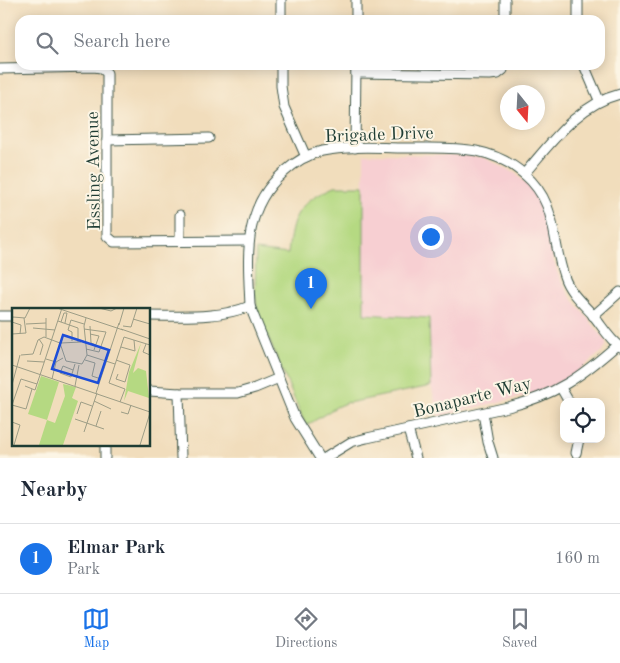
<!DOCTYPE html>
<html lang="en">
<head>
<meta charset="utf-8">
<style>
	body { margin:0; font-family:"Old Standard TT",serif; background:#f2f2f3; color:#1f2937 }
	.controls { position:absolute; right:15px; bottom:15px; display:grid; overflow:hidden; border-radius:10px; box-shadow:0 2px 12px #0003 }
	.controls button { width:45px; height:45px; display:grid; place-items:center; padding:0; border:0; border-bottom:1px solid #e0e1e3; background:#fff; color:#1f2937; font:25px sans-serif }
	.compass { position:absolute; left:500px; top:85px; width:45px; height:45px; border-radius:50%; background:#fff; box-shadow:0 2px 12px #0003; rotate:162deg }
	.you { position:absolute; left:430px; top:236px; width:18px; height:18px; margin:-12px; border:4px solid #fff; border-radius:50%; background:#1a73e8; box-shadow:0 0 0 8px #1a73e833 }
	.badge { display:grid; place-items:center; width:32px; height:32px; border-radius:50%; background:#1a73e8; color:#fff; font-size:16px; font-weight:700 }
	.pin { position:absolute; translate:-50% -41px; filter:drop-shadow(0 1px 2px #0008) }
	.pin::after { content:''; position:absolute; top:26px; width:18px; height:15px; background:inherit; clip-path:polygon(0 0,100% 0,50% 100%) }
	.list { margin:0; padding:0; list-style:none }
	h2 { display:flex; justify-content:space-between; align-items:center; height:65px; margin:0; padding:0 20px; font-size:21px }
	h2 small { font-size:16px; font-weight:400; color:#747a83 }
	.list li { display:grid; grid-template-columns:32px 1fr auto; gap:15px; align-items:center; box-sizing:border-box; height:70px; padding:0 20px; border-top:1px solid #e0e1e3 }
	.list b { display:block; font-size:19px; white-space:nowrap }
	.list p { margin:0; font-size:16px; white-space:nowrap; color:#747a83 }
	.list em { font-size:16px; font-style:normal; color:#747a83 }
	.icon { flex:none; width:28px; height:28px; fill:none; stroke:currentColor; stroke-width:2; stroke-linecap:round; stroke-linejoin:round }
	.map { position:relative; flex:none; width:620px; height:458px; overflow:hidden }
	.search { position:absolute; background:#fff; box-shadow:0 2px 12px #0003; left:15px; right:15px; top:15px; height:55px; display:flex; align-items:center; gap:12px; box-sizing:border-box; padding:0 18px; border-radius:15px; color:#747a83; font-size:19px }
	.sheet { height:135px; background:#fff }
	nav { display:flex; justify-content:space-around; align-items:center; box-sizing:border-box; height:70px; border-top:1px solid #e0e1e3; background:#fff; font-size:14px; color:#747a83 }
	nav a { display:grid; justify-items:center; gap:2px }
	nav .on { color:#1a73e8 }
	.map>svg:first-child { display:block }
</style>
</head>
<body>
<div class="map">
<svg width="620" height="458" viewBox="0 0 620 458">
	<rect width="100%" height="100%" fill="#fcf5e5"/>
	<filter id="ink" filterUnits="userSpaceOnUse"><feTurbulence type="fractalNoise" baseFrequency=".02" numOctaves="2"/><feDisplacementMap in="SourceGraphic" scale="10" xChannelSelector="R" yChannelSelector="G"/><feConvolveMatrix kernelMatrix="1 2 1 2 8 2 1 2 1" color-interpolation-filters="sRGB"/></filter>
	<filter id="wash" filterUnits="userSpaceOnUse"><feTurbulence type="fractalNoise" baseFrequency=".0096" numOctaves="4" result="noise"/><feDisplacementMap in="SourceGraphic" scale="20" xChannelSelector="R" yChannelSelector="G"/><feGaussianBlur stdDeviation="1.12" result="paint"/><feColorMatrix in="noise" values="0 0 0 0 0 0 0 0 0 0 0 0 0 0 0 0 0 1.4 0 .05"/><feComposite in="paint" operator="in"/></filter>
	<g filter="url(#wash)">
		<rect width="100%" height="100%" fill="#f1ddbc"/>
		<path fill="#f7cfd2" d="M364,154l102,1 19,3 30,15 19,19 7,13 5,10 5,24 2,20 7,20 11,18 35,44v5l-3,5 -27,22 -26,14 -25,9 -86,20 -8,-30 -2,-68 -65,-4z"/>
		<path fill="#b5d982" stroke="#6a8b5b" d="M335,186h29v128l65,4 2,68 -83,17v-1l-12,5 -30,19 -48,-112 -3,-21 1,-43 32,4c4,-39 10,-52 47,-68z"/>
	</g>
	<g filter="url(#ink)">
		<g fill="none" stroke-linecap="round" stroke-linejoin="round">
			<defs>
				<g id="minor">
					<path d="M281,0v20"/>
					<path d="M356,20v-20"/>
					<path d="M505,20v-20"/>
					<path d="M578,20v-20"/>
					<path d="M281,65v21l3,21 22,50"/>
					<path d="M584,65l15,35"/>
					<path d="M0,69l94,-2 7,1 6,5v163l7,6 135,-1"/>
					<path d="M356,73l134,2 8,-1 5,-4 1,-5"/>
					<path d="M107,140l102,-2"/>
					<path d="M355,148l1,-83"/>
					<path d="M524,174c28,-32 53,-69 96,-80"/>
					<path d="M180,215v26"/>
					<path d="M0,316h14"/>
					<path d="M149,316c34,0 69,3 101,-10"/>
					<path d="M593,316l27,-24"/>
					<path d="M561,388l8,14"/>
					<path d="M149,391l30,2h59l17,-5 24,-10"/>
					<path d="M179,393l2,65"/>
					<path d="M483,413l5,29 5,16"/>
					<path d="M408,429l8,29"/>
					<path d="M105,444v14"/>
					<path d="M576,453l3,-14"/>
					<path d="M320,458l-25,-40 -42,-104 -3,-8c-2,-50 -8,-97 33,-133 11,-10 25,-19 39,-22 30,-6 61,-3 91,-3 41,0 77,-3 111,26 34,29 27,64 40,102 5,16 18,27 29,39 9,11 16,24 27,32"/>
					<path d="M325,458l26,-16 16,-4 141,-31c46,-11 74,-31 109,-62"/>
				</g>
			</defs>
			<use href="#minor" stroke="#3e5548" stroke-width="11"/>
			<use href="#minor" stroke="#fff" stroke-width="9"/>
		</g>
	</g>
	<g text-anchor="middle" stroke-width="4" stroke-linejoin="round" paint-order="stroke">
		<g font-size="18" fill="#1f3d34" stroke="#fcf5e5">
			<text transform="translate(379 134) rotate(-2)" y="6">Brigade Drive</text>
			<text transform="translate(93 171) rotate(-91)" y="6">Essling Avenue</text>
			<text transform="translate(472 397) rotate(-14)" y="6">Bonaparte Way</text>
		</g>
	</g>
	<g transform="translate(12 308)">
		<rect width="138" height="138" fill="#f1ddbc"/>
		<path d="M129,35l-8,30 5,-5 8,3 3,27 -21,-7 -4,10 5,-29zM29,68l18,6 -12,38 8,3 10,-27 -2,-12 13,3 -4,11 6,3 -15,44h-24l8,-25 -19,-6z" fill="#b5d982"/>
		<path fill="none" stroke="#9d9d86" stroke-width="1" d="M45,0l66,22M87,0l12,3 6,-3M0,11l1,-2 12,1 5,-10M121,11l17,5M46,13l20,7v14M0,14l9,3 -1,9M49,14l3,-9h3l-2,10M14,16l20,-1M107,17l5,-17M78,18l1,17 5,2M111,18l8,1 6,-19M21,20l22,2M72,21l22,3 -7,20 -13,-3M109,21l29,10M0,26l14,-1 -2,-15M78,26l9,2 -5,14M34,29v-19M27,31l4,6 -3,10M60,33v-9l-4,-2 3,-10 13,4M49,35l20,-1M134,36l-3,8 7,3M109,39l14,4 -1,-11M9,47l12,-1 5,-14 6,-3 16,6 6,18 16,3 5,-9 -3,-29 2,-8M75,47l28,9M34,51l10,3 7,-4M73,52l10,3 -3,13 9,3M104,52l14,5 -5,17 -9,-3 2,-5M15,53l17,1M0,57l138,47M61,62l-10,-4 -3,7 11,4 4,-13M28,67l22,-67M40,71l4,-17M0,77l8,-30M13,78l10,4 5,-15M63,78l4,-21M84,85l23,-70M82,93l17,8M108,94l5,-13 -16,-6 15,-46 26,8M0,97l9,-26 16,5M0,97l14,4 6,-20M109,104l7,2 3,-9M65,106l4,-12 11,4M63,111l29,10M0,114l8,3 -6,20M84,118l5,-15M72,124l13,-39M128,137l10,-32"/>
		<path fill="#1d4ed8" fill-opacity="0.15" stroke="#1d4ed8" stroke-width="2.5" d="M51,27l46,15 -11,33 -46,-14z"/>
		<rect width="138" height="138" fill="none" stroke="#1f3d34" stroke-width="2.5"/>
	</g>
</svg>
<div class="controls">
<button><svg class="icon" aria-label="locate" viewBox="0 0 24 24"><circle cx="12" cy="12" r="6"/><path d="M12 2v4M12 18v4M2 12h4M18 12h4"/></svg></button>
</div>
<svg class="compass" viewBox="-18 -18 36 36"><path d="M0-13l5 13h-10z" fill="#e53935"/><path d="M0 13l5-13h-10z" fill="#747a83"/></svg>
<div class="you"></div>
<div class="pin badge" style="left:311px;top:309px">1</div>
<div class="search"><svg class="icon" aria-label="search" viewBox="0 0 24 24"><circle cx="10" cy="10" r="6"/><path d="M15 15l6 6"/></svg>Search here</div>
</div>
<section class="sheet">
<h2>Nearby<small></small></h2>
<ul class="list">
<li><span class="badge">1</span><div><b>Elmar Park</b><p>Park</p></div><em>160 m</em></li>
</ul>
</section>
<nav>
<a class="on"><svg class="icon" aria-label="map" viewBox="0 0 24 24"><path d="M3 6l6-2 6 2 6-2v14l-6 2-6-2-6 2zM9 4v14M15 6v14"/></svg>Map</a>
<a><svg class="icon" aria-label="directions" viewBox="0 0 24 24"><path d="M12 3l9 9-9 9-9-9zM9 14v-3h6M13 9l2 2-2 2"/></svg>Directions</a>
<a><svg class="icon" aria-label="saved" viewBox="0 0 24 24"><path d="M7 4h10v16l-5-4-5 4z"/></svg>Saved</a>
</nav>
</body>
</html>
